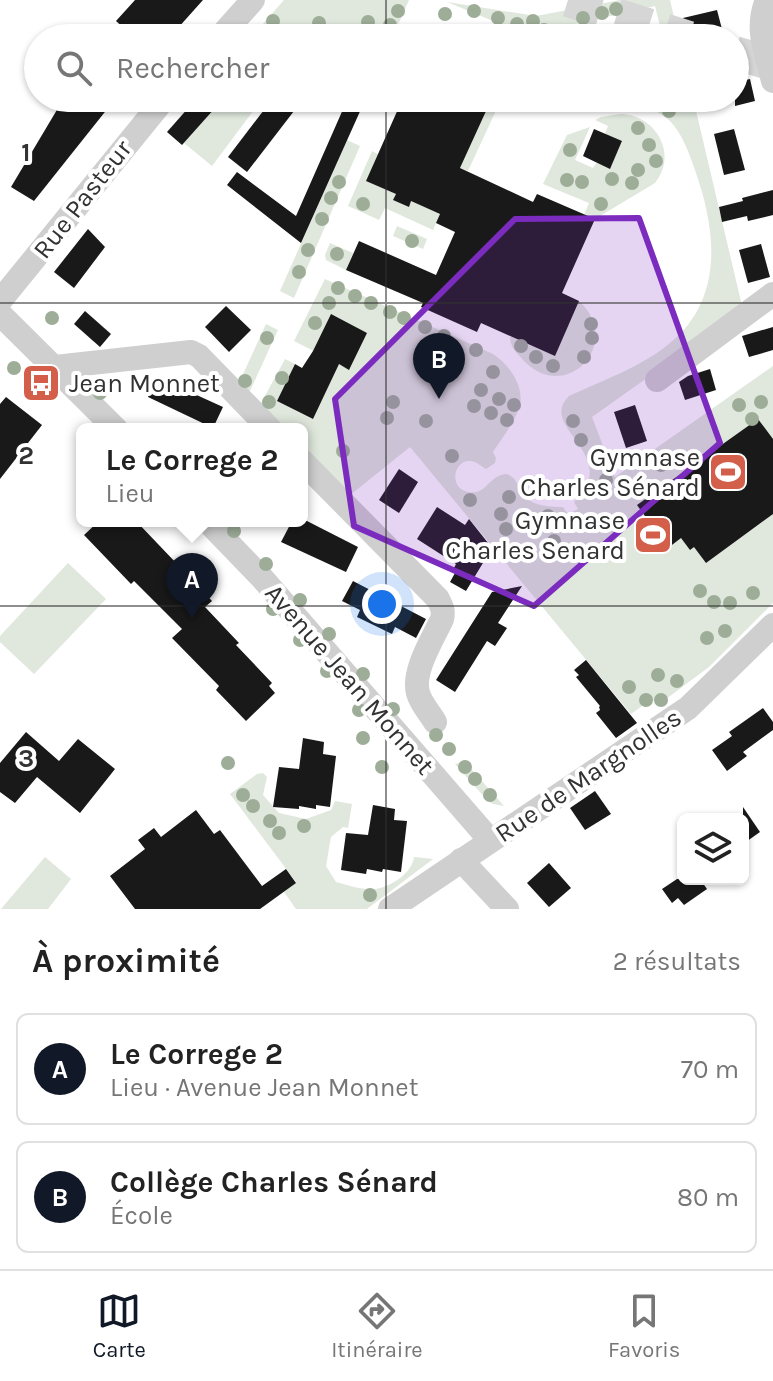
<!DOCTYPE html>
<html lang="fr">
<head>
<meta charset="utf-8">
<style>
	body { margin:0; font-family:Karla,sans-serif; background:#f6f6f6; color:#222 }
	.controls { position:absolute; right:24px; bottom:24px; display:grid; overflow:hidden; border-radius:12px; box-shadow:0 2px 6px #0004 }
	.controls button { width:72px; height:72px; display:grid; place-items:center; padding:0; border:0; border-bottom:2px solid #e0e0e0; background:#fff; color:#222; font:40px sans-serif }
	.you { position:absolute; left:382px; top:604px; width:28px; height:28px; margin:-20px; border:6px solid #fff; border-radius:50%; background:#1a73e8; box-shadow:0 0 0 12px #1a73e833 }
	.badge { display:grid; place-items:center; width:52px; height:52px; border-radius:50%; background:#111827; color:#fff; font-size:26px; font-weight:700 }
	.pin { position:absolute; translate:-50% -66px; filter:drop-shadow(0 2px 4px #0008) }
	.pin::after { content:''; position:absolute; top:42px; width:28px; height:24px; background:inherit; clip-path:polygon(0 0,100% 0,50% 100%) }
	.popup { position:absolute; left:76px; top:423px; width:232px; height:104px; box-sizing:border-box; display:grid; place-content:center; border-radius:12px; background:#fff; filter:drop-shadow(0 2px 6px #0005); font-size:26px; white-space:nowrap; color:#767676 }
	.popup b { font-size:30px; color:#222 }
	.popup::after { content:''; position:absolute; left:50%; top:100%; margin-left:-16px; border:16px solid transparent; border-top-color:#fff }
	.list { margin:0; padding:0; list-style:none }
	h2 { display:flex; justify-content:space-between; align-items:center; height:104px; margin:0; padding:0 32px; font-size:34px }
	h2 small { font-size:26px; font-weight:400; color:#767676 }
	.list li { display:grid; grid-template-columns:52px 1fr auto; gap:24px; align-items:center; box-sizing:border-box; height:112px; margin:0 16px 16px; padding:0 16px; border:2px solid #e0e0e0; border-radius:12px }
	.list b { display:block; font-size:30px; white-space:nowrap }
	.list p { margin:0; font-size:26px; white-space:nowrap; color:#767676 }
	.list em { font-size:26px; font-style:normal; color:#767676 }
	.icon { flex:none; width:44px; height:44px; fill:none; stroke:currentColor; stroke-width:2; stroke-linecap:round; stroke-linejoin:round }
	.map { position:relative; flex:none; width:773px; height:909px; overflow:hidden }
	.search { position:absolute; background:#fff; box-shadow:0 2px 6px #0004; left:24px; right:24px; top:24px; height:88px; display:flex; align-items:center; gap:20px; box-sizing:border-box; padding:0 28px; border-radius:44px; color:#767676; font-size:30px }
	.sheet { height:360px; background:#fff }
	nav { display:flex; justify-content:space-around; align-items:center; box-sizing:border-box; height:112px; border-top:2px solid #e0e0e0; background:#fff; font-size:22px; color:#767676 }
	nav a { display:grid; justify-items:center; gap:4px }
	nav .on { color:#111827 }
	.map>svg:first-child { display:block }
</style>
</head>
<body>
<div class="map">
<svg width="773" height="909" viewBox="0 0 773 909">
	<rect width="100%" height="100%" fill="#fff"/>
	<g fill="#e0e8dd">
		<path d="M284,0h125l-17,38h-85l-46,-12z"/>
		<path d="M620,0h50l9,38h-16l-8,-32 -102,23 -3,9h-33l3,-6 -73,-30 89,14z"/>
		<path d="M224,98h39l-51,68 -28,-23z"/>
		<path d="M634,98h59l50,212 -151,107 23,60 158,-111v237l-64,64 -51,38 -6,-6 -21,15 -221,-267 -61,49 -47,-48v-19h-19l-23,-24 25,-46 10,5 -18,37 35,18 18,-36 5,-21 14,7 -55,-28 31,-62 168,75c16,10 33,34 26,54 -5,15 -17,30 -26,44l3,6 -1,5 -9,6c-4,-2 -7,-5 -11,-7 -21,-7 -28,26 -7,30 19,4 20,-17 39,-18 9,4 9,8 13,16 8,16 28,17 43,17l5,7 10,-5 -4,-7c50,-47 -38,-74 -5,-106 38,-18 82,-32 112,-63 43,-46 33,-109 14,-163 -6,-17 -12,-35 -25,-49 -10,-9 -24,-15 -36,-23z"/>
		<path d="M491,100l8,4 -31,67 -8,-3z"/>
		<path d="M620,114c35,0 59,40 35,69l-60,36 -11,-4 5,-12 -46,-19 24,-49 23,-8 -15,33 18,8 4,-6 13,6 12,-26 -17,-8 3,-8 -13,-6 6,-3z"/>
		<path d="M347,140l13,6 -66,152 -14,-7z"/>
		<path d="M372,151l6,3 -11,27 29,13 -2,6 17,1 29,13 -7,16 -48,-22 -6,12 -31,-14z"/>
		<path d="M397,226l30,13 -4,10 -30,-13z"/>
		<path d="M330,243l23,10 -7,17 -20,-10 -1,-5z"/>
		<path d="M579,301c45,41 -11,103 -54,61 -8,-9 -15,-14 -15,-26l45,19z"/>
		<path d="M266,324l12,6 -29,63 -10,-10z"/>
		<path d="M68,563l38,36 -72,75 -34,-32v-6z"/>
		<path d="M465,762l39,44 -11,-2 -6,-4 -32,-36z"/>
		<path d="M263,773l4,4 -4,18 16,18 27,6 25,-9 4,-9 17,3 -4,24 -5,-1 -12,10 -5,29 10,16c11,3 29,9 40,7 16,-3 36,-16 38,-32l19,2 -66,50h-71l-12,-17 12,-10 -66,-88 27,-20z"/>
		<path d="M45,857l26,22 -23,30h-47z"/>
	</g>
	<g fill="#191919">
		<path d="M135,0h68l-34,38h-23l-19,-7 -11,-10z"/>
		<path d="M717,10l6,23 -22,5h-13l-5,-20z"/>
		<path d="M750,79l5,22 -20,5v-24z"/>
		<path d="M64,98h52l-82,103 -23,-14z"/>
		<path d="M197,98h27l-42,47 -15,-13z"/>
		<path d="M273,98h31l-57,74 -19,-15z"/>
		<path d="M348,98h18l-65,145 -74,-58 10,-13 59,44z"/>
		<path d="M403,98h89l-32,70 73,34 4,-8 58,25 -33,74 17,8 -24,55 -74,-33 -4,9 -56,-25 2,-4 -77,-33 13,-29 77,34 19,-43 -19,-9 4,-9 -29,-13 -2,6 -16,-7 3,-6 -30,-13z"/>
		<path d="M594,129l28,12 -12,28 -27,-13z"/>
		<path d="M734,129l11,41 -21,5 -10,-41z"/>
		<path d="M773,190v25l-25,6 -1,-5 -25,6 -3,-15 24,-6 -1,-3z"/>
		<path d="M88,229l17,18 -31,41 -20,-16z"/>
		<path d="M761,244l9,33 -22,6 -9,-33z"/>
		<path d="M226,306l25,24 -22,22 -24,-25z"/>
		<path d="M85,311l26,23 -11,13 -26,-23z"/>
		<path d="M331,314l36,19 -18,37 -10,-6 -26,55 -36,-18 18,-37 7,4 11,-17z"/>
		<path d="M773,327v23l-24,7 -7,-21z"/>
		<path d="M710,369l6,21 -31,10 -6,-18 9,-6z"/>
		<path d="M157,377l66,30 -10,21 -65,-31z"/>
		<path d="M6,397l36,28 -42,54v-75z"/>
		<path d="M635,405l12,36 -21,7 -12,-36z"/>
		<path d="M758,419l15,20v75l-67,49 -12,-16 -4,3 -9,-12 -13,10 -31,-43z"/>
		<path d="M399,469l19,13 -19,31 -20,-13z"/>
		<path d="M437,507l28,18 4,-6 23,29 -26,43 -16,-9 5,-9 -3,-1 4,-8 -39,-25z"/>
		<path d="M99,521h37l42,44 4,-3 20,22 -3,3 13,14 -7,6 34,36 -3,2 36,38 -3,3 6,7 -29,28 -30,-31 3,-4 -47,-48 10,-9 -48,-48 -3,3 -47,-49z"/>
		<path d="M292,521h15l51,26 -12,25 -65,-30z"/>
		<path d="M353,581l73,38 -10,19 -21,-11 -3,7 -35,-17 3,-7 -18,-9z"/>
		<path d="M522,586l-24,37 9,5 -12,18 -8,-5 -32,51 -19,-12 56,-88z"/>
		<path d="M586,660l51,63 -21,15 -20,-25 4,-3 -1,-3 1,-1 -24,-29 3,-2 -5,-5z"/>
		<path d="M763,708l10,14v8l-30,22 4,4 -20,15 -15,-21 20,-14 -3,-4z"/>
		<path d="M26,732l33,29 19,-22 37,30 -35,44 -43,-36 -22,26 -15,-11v-29z"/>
		<path d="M303,738l21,4 -1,12 13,2 -6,51 -14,-2v4l-17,-3v3l-26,-2 6,-40 20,2z"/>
		<path d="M595,791l16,23 -26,16 -15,-22z"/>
		<path d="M373,805l22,4 -1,11 13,1 -6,51 -18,-3 -1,3 -15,-3 -1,5 -25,-4 5,-37 22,2z"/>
		<path d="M743,807l17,25 -17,12z"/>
		<path d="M196,810l18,24 6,-4 42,56 24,-17 10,14 -36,26h-125l-25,-33 35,-27 -7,-9 16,-12 7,9z"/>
		<path d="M549,863l22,25 -22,19 -22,-24z"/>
		<path d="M677,879h23l7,10 -23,16 -6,-7 -6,5 -10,-14z"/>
	</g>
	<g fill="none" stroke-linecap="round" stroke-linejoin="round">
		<g stroke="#d6d6d6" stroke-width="34" stroke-dasharray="34 17" stroke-linecap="butt">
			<path d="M568,0l121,38"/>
			<path d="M735,53l38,11"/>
		</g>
		<g stroke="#cfcfcf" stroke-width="24">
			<path d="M767,0c-12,28 -1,53 6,81"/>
			<path d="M219,38l34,-38"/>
			<path d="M0,301l165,-203"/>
			<path d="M0,314l116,115"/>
			<path d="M55,367l136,-15 8,4 71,73"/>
			<path d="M657,380l116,-86"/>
			<path d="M302,461l136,138c4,8 6,12 4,20 -9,20 -30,52 -24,74 3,11 12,20 17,29"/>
			<path d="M207,521l56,58 227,261"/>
			<path d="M461,860l46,49"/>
			<path d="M390,909l298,-201 85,-83"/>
		</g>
	</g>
	<g fill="#9dad98">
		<circle cx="616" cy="9" r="7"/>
		<circle cx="398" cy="11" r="7"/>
		<circle cx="474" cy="11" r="7"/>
		<circle cx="602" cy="13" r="7"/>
		<circle cx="445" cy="14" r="7"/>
		<circle cx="498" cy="18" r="7"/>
		<circle cx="583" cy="18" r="7"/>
		<circle cx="273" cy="21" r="7"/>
		<circle cx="533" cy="21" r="7"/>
		<circle cx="368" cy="22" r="7"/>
		<circle cx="319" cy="23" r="7"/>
		<circle cx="517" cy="24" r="7"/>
		<circle cx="390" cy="25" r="7"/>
		<circle cx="544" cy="30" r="7"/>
		<circle cx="669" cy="111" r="7"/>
		<circle cx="638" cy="128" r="7"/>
		<circle cx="649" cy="145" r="7"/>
		<circle cx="570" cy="150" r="7"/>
		<circle cx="656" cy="161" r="7"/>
		<circle cx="638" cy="170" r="7"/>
		<circle cx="612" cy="179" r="7"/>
		<circle cx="567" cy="180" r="7"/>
		<circle cx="339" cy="182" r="7"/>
		<circle cx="582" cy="182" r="7"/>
		<circle cx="632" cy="183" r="7"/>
		<circle cx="331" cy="198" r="7"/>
		<circle cx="363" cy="204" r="7"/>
		<circle cx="601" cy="204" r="7"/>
		<circle cx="322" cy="219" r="7"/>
		<circle cx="412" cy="241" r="7"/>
		<circle cx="308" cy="250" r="7"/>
		<circle cx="337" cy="254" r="7"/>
		<circle cx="299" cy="272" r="7"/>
		<circle cx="338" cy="288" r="7"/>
		<circle cx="355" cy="296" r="7"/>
		<circle cx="329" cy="303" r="7"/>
		<circle cx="371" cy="303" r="7"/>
		<circle cx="390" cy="312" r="7"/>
		<circle cx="52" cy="318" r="7"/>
		<circle cx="404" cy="318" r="7"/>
		<circle cx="315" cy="323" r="7"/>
		<circle cx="591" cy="324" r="7"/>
		<circle cx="425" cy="327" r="7"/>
		<circle cx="444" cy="336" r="7"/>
		<circle cx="267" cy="338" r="7"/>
		<circle cx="592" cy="338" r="7"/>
		<circle cx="521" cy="346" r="7"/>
		<circle cx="476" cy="350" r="7"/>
		<circle cx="536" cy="357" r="7"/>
		<circle cx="584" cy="357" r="7"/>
		<circle cx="456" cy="359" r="7"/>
		<circle cx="553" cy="366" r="7"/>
		<circle cx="14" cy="368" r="7"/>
		<circle cx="493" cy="372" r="7"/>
		<circle cx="282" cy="378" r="7"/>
		<circle cx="245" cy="381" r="7"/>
		<circle cx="481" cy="390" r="7"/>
		<circle cx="100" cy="393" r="7"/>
		<circle cx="499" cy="399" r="7"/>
		<circle cx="269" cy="402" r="7"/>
		<circle cx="393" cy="402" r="7"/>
		<circle cx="761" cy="402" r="7"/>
		<circle cx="514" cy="405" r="7"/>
		<circle cx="739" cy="405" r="7"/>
		<circle cx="474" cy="406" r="7"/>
		<circle cx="491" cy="413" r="7"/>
		<circle cx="387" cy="418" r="7"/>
		<circle cx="752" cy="419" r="7"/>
		<circle cx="507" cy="420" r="7"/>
		<circle cx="426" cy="421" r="7"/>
		<circle cx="573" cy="421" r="7"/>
		<circle cx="581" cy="440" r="7"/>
		<circle cx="343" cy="451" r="7"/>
		<circle cx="600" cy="454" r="7"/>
		<circle cx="452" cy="456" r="7"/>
		<circle cx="661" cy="465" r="7"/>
		<circle cx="606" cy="480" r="7"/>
		<circle cx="637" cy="491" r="7"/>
		<circle cx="509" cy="497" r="7"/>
		<circle cx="470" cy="500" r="7"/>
		<circle cx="501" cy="514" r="7"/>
		<circle cx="548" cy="516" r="7"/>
		<circle cx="519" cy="520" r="7"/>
		<circle cx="506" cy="529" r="7"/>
		<circle cx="234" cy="531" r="7"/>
		<circle cx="554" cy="541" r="7"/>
		<circle cx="266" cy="564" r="7"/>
		<circle cx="700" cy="591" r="7"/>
		<circle cx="753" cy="593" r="7"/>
		<circle cx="300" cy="600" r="7"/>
		<circle cx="714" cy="602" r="7"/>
		<circle cx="730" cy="603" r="7"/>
		<circle cx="273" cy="609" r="7"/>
		<circle cx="725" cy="631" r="7"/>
		<circle cx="329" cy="634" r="7"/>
		<circle cx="707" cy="638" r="7"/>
		<circle cx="300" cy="640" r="7"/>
		<circle cx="327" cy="671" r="7"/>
		<circle cx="363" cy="674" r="7"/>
		<circle cx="658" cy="675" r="7"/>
		<circle cx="677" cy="681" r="7"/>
		<circle cx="629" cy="687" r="7"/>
		<circle cx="646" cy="700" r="7"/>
		<circle cx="661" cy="700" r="7"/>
		<circle cx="393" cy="709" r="7"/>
		<circle cx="359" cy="710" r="7"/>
		<circle cx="436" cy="735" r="7"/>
		<circle cx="363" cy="738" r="7"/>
		<circle cx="449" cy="749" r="7"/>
		<circle cx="228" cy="763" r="7"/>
		<circle cx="382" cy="767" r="7"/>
		<circle cx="465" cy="767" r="7"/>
		<circle cx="475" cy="779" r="7"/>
		<circle cx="243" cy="795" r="7"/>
		<circle cx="490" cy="795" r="7"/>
		<circle cx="253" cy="806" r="7"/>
		<circle cx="270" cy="821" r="7"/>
		<circle cx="304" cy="826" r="7"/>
		<circle cx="279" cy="833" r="7"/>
		<circle cx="370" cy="895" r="7"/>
	</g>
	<path fill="#7b2cbf" fill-opacity="0.2" stroke="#7b2cbf" stroke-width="6" stroke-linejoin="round" d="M639,218l81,225 -186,163 -180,-80 -19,-127 180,-180z"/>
	<path fill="none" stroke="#323232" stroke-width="2" stroke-opacity="0.55" d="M386,0v38M386,98v811M0,303h773M0,606h773"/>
	<defs>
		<symbol id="bus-square" viewBox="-11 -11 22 22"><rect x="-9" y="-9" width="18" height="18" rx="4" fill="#d35f4b" stroke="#fff"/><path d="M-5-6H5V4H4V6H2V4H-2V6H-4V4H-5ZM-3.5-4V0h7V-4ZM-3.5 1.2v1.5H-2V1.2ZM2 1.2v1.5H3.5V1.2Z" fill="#fff"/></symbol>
		<symbol id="stadium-square" viewBox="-11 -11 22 22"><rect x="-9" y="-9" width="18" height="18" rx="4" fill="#d35f4b" stroke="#fff"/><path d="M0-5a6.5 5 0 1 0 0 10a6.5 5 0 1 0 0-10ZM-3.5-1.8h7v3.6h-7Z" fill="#fff"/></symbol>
	</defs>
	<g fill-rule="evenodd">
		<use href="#bus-square" x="19" y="361" width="44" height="44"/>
		<use href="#stadium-square" x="706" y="450" width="44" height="44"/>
		<use href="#stadium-square" x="631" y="513" width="44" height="44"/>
	</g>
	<g text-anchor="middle" stroke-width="8" stroke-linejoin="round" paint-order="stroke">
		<g font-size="26" fill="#323232" stroke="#fff">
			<text transform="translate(82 199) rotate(-52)" y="9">Rue Pasteur</text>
			<text transform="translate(350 679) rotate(49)" y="9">Avenue Jean Monnet</text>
			<text transform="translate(588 775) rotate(-34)" y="9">Rue de Margnolles</text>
		</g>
		<g font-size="26" fill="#323232" stroke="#fff" text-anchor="end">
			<text x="69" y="392" text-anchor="start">Jean Monnet</text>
			<text x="700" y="466">Gymnase<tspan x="700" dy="30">Charles Sénard</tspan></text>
			<text x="625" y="529">Gymnase<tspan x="625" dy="30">Charles Senard</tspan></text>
		</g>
	</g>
	<g font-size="26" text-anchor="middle" font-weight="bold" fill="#323232" stroke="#fff" stroke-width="8" stroke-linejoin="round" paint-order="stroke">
		<text x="26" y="161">1</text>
		<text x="26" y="464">2</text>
		<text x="26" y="767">3</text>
	</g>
</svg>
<div class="controls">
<button><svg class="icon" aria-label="layers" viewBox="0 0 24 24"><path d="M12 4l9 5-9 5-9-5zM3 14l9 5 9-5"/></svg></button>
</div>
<div class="you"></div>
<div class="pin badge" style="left:192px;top:619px">A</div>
<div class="popup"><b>Le Correge 2</b>Lieu</div>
<div class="pin badge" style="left:439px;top:399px">B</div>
<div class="search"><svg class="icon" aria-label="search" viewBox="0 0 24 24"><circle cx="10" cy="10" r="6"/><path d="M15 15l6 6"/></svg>Rechercher</div>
</div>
<section class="sheet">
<h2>À proximité<small>2 résultats</small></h2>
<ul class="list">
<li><span class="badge">A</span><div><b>Le Correge 2</b><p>Lieu · Avenue Jean Monnet</p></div><em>70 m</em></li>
<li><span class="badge">B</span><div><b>Collège Charles Sénard</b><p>École</p></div><em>80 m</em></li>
</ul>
</section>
<nav>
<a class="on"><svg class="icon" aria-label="map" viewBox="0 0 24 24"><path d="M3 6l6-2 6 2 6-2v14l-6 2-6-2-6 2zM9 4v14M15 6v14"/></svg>Carte</a>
<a><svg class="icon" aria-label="directions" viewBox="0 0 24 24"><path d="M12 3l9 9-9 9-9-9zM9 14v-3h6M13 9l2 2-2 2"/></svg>Itinéraire</a>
<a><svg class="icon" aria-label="saved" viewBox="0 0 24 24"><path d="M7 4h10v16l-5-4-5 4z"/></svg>Favoris</a>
</nav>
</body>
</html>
